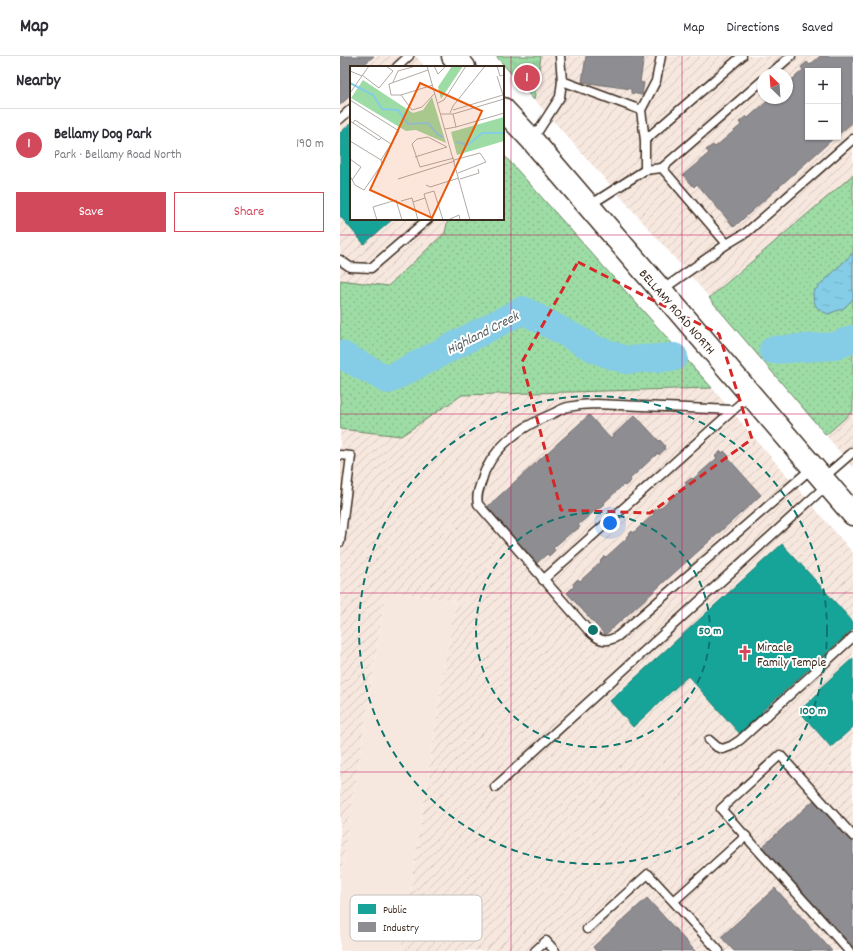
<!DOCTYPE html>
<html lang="en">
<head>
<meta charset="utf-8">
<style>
	body { margin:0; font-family:Dekko,sans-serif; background:#f2f2f3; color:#2b2b33 }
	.controls { position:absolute; right:12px; top:12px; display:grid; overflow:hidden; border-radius:0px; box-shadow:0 1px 3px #0004 }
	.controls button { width:36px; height:36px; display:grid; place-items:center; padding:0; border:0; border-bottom:1px solid #e1e1e2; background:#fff; color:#2b2b33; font:20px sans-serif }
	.compass { position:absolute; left:417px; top:12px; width:36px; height:36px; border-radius:50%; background:#fff; box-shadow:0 1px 3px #0004; rotate:335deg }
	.you { position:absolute; left:270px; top:467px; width:14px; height:14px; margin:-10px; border:3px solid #fff; border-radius:50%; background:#1a73e8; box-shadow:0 0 0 6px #1a73e833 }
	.badge { display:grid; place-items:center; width:26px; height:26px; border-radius:50%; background:#d1495b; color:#fff; font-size:13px; font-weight:700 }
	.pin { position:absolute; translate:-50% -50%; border:2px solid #fff; box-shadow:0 1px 4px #0006 }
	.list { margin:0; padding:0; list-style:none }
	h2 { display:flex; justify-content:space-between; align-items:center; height:52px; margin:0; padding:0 16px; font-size:17px }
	h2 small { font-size:13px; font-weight:400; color:#7c7c81 }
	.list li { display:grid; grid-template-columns:26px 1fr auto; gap:12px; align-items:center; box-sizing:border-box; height:72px; padding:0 16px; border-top:1px solid #e1e1e2 }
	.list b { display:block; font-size:15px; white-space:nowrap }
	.list p { margin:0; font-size:13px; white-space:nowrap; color:#7c7c81 }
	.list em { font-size:13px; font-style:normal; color:#7c7c81 }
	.actions { display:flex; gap:8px; padding:12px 16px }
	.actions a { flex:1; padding:9px 0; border:1px solid #d1495b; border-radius:0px; text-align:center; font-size:14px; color:#d1495b }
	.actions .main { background:#d1495b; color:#fff }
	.map { position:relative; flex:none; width:513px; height:895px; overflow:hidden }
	header { display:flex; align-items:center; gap:24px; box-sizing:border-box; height:56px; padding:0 20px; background:#fff; border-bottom:1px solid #e1e1e2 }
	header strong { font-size:19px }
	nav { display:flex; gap:22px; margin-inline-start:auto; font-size:14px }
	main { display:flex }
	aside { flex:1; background:#fff }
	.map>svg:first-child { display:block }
</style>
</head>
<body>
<header>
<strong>Map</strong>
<nav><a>Map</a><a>Directions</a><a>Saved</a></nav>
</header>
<main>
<aside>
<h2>Nearby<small></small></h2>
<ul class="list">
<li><span class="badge">1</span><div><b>Bellamy Dog Park</b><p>Park · Bellamy Road North</p></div><em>190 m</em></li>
</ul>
<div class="actions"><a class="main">Save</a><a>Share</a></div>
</aside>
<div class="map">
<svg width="513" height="895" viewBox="0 0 513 895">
	<defs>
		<pattern id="industrial-furrows" width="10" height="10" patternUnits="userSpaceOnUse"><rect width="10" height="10" fill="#f7e8df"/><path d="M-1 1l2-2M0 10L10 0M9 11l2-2" fill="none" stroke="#d5c7bf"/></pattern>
		<pattern id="grass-dots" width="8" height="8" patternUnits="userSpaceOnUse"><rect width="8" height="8" fill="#9ddca5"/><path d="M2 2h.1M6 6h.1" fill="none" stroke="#88bd8e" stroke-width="1.8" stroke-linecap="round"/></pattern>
		<pattern id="park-tufts" width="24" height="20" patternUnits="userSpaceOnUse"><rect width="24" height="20" fill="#9ddca5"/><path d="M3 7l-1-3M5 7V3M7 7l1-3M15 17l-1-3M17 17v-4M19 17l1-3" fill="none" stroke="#88bd8e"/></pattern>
		<pattern id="water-ripples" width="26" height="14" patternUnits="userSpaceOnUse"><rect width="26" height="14" fill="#85cce7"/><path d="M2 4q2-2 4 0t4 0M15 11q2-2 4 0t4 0" fill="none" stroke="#74afc6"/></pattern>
	</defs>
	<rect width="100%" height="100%" fill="#fff"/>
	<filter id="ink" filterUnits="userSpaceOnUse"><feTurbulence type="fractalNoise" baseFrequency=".025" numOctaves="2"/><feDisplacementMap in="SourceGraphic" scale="8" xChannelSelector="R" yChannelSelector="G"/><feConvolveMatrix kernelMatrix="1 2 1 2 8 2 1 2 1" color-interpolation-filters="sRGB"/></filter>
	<g filter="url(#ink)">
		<path fill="#f7e8df" d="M46,535l70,10 -10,55 -17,112 -28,183h-61v-69z"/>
		<g fill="url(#industrial-furrows)" fill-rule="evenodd">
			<path d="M0,0h76l9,11h-74v152h97l-3,14 -57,53 -48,-6z"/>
			<path d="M156,0h357v119l-144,122zM468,15h30v66h-30zM423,18h24v24h-24z"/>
			<path d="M372,332l141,165v398h-452l28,-183 17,-112 10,-55 -70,-10 -46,291v-453l61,7 61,-41z"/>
			<path d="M513,355v57l-27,-33z"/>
		</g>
		<g fill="url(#grass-dots)" stroke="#6c8362">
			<path d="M163,98l209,234 -250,7 -61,41 -61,-7v-149l48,6 57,-53 3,-14h55z"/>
			<path d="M513,119v236l-27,24 -117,-137z"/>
		</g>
		<path fill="url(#park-tufts)" stroke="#6c8362" d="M156,0h45l-7,44z"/>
		<path fill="url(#water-ripples)" stroke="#678b97" d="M513,197v46l-9,9 -16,6c-12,-5 -15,-9 -15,-22z"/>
		<g fill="#17a398" stroke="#227f73">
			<path d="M11,67v96h42l-29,25 -24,-28v-83z"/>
			<path d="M442,488l24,26 47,52v7l-92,83 3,3 -23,20 -53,-59 -55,51 -23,-26z"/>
			<path d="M513,602v69l-22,20 -32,-36 22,-20 -2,-2z"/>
		</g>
		<g fill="#8d8d92" stroke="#746f6f">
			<path d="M0,0h34l-13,11h-10v28l-11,10z"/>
			<path d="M246,0h58l-4,26 4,1 -2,12 -11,-2v-4l-49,-7z"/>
			<path d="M480,0h33v66l-15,13v-64h-30v66h27l-101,90 -37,-43 -3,3 -11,-12 26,-22 -3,-3 7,-5 2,2 26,-22 -2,-3 7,-6 2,2 23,-20h16v-14l16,-14 -2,-3 6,-5 3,3z"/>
			<path d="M249,359l21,23 25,-23 24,26 1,-1 5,6 -1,1 1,2 -6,6 -1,-2 -28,26 1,2 -6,5 -2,-1 -19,18 1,1 -6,5 -1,-1 -20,17 2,2 -6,5 -1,-1 -20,17 2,2 -6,6 -2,-2 -10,9 -50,-56z"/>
			<path d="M381,395l1,2 2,-2 5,5 -1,2 33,37 -156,140 -38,-42 7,-7 -1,-2 5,-5 2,2 21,-19 -1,-1 5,-5 1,1 21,-19 -1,-1 6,-6 1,2 21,-19 -2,-2 6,-4 1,1 28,-25 -2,-1 6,-5 2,1 24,-21 -2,-2z"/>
			<path d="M475,743l38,42v106l-91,-100z"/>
			<path d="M435,832l57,63h-98l-13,-14z"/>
			<path d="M307,842l48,53h-99l-3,-4z"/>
		</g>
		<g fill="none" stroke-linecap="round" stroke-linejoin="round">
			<g stroke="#85cce7" stroke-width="28">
				<path d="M433,294l62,-4 18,-7"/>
				<path d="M0,298l48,26 135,-70 74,40 29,10 48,-3"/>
			</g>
			<defs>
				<g id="lane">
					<path d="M57,11l12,-11"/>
					<path d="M430,18l21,-18"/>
					<path d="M222,25l79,29"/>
					<path d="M0,63l11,-10"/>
					<path d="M193,83l27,-42 2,-16 -2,-25"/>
					<path d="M305,84l97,-84"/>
					<path d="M322,112l101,-88"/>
					<path d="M305,114v-30l-4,-30 15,-29 5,-25"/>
					<path d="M250,149l55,-35 17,-2 65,76 -65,46"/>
					<path d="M387,188l20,-12 106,-93"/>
					<path d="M0,204l10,7 21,1 57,-49"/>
					<path d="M393,354l-137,-6c-10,0 -19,1 -28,3 -5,1 -10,4 -14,6 -27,11 -55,29 -68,56 -2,3 -3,8 -4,11 -3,8 -6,16 -4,24l110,126c10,10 17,14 30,6l194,-168"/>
					<path d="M0,399l11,1 -11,86"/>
					<path d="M483,422l30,-26"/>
					<path d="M203,524l207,-185"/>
					<path d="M369,684l8,7 6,2 8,-3 9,-6 113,-103"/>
					<path d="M155,731l332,-302"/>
					<path d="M334,845l72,-65"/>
					<path d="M247,873l61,-55 71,77"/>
					<path d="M195,895l11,-10 9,10"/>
					<path d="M509,895l-128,-142 59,-54 73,81"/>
				</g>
				<g id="secondary">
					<path d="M113,0l11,11"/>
					<path d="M163,53l29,31 321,374"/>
				</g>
			</defs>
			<use href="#lane" stroke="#3b2a1e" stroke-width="11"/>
			<use href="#secondary" stroke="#3b2a1e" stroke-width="25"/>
			<use href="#lane" stroke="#fff" stroke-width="8"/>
			<use href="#secondary" stroke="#fff" stroke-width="22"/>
		</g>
	</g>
	<path fill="none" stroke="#d62828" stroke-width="3" stroke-dasharray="8 5" stroke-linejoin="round" d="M238,206l141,72 33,105 -102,74 -89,-3 -39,-148z"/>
	<path fill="none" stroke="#c2185b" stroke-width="1" stroke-opacity="0.55" d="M171,0v895M342,0v895M0,179h513M0,358h513M0,537h513M0,716h513"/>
	<g fill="none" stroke="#0f766e" stroke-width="2" stroke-dasharray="7 5">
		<circle cx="253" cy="574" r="117"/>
		<circle cx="253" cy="574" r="234"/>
	</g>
	<defs>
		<symbol id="church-bare" viewBox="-9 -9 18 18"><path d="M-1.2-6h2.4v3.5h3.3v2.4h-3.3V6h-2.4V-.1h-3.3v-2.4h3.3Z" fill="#d1495b" stroke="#fff" stroke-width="2.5" paint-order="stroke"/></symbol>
	</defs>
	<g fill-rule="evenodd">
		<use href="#church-bare" x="394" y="586" width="22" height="22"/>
	</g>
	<g text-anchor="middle" stroke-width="4" stroke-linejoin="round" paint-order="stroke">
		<g font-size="13" fill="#3b2a1e" stroke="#fff">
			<text transform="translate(338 255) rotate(49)" y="5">BELLAMY ROAD NORTH</text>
		</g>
		<g font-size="13" fill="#3b2a1e" stroke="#fff" text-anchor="start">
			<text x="417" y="595">Miracle<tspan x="417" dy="15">Family Temple</tspan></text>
		</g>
		<g font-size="14" font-style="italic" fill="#515b5a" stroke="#fff">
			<text transform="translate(142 276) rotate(-27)" y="5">Highland Creek</text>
		</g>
	</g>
	<g transform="translate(10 10)">
		<rect width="154" height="154" fill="#fff"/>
		<path d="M13,14l50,33 10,-3 9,-13 14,46 -30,-13 -10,1 -55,-33zM154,51v24l-47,14 -6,-23z" fill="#9ddca5"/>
		<path d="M102,0h11l-22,33 -3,-12z" fill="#9ddca5"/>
		<path fill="none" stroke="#85cce7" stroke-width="2" d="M0,17l23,12 9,14 16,1 10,14 20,-1 10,12 5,2M106,76l12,3 14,-12h22"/>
		<path fill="none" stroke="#b1aaa5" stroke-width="1" d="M77,0l43,154M84,0l4,8 8,-8M147,0l3,10 4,-1M0,5l12,5M12,9l17,13 14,-17 -7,-5M147,10l6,19M43,16l5,-11 18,-5M83,19l-32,10 11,15 10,-3 13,-14M0,27l19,-27M51,29h-10l-2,-11 39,-14M0,34l49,31 -8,13 -36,-24 -2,3M88,37l6,-3 22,-34M103,44l50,-15M100,47l3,-7 32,-40M91,48h12l3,13 -11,2M103,48l51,-15M0,55l29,19 2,-2M106,61l48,-14M0,75l31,19 1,4 -18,26 -9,-5 -5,-9M97,81l-19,-10 -11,2 -5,5 8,23 34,-9M65,91l32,-10M0,93l11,8 -9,13M31,94l10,-16M104,94l26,-7 6,9 -28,11M48,113l57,-18M110,113l19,-6 -1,-4M76,119l4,2 29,-9M51,135l11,-3 6,22M63,136l12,-4M27,154l-4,-13 23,-7 6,20M82,154l-8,-26 10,-3 9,29M98,154l11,-5 1,5"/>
		<path fill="#e8590c" fill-opacity="0.15" stroke="#e8590c" stroke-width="2" d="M70,17l62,28 -50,107 -62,-28z"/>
		<rect width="154" height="154" fill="none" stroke="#3b2a1e" stroke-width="2"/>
	</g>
	<rect x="10" y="839" width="132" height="46" rx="6" fill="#fff" stroke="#c4bfbc" stroke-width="1"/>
	<rect x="18" y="848" width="18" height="10" fill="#17a398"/>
	<rect x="18" y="866" width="18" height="10" fill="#8d8d92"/>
	<g font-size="11" fill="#3b2a1e">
		<text x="43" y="857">Public</text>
		<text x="43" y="875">Industry</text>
	</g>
	<circle cx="253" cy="574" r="6" fill="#0f766e" stroke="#fff" stroke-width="2"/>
	<g font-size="12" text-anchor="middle" font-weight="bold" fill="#0f766e" stroke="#fff" stroke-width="4" stroke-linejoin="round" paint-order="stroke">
		<text x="370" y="578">50 m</text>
		<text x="473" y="658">100 m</text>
	</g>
</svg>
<div class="controls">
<button>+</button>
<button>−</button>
</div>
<svg class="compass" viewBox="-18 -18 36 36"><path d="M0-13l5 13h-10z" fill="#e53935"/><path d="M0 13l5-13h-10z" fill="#7c7c81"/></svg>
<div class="you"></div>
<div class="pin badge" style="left:187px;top:22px">1</div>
</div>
</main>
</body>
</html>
